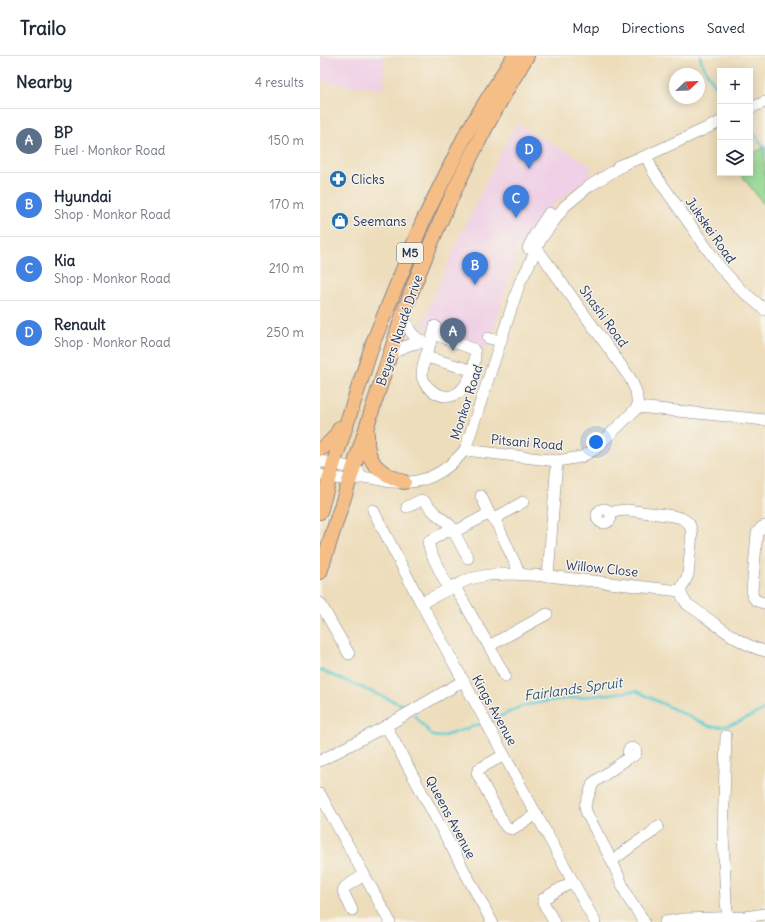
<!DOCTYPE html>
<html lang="en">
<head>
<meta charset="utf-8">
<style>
	body { margin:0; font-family:Delius,sans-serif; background:#f2f2f3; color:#1f2937 }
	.controls { position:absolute; right:12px; top:12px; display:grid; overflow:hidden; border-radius:0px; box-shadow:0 2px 10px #0003 }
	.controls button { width:36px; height:36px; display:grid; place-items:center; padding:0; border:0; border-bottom:1px solid #e0e1e3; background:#fff; color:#1f2937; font:20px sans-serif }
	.compass { position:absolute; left:349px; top:12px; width:36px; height:36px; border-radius:50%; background:#fff; box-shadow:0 2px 10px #0003; rotate:67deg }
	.you { position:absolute; left:276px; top:386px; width:14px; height:14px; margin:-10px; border:3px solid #fff; border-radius:50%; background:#1a73e8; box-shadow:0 0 0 6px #1a73e833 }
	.badge { display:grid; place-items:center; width:26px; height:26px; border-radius:50%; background:#1f6fb2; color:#fff; font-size:13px; font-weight:700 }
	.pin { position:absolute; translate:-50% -33px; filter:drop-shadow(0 1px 2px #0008) }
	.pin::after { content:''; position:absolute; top:21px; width:14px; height:12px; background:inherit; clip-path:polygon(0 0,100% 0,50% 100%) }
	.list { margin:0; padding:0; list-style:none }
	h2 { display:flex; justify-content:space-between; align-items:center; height:52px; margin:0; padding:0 16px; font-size:17px }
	h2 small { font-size:13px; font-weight:400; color:#747a83 }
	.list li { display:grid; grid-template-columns:26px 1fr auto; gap:12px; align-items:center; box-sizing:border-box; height:64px; padding:0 16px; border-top:1px solid #e0e1e3 }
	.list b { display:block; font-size:15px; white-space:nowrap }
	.list p { margin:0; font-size:13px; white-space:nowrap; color:#747a83 }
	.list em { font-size:13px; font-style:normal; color:#747a83 }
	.icon { flex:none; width:22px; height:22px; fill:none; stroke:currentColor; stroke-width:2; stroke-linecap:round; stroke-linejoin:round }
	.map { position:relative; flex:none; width:445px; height:866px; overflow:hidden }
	header { display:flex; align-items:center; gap:24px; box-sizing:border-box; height:56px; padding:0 20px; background:#fff; border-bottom:1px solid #e0e1e3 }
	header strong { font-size:19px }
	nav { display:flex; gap:22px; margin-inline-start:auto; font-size:14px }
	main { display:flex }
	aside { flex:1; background:#fff }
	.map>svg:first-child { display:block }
</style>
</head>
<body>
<header>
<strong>Trailo</strong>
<nav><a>Map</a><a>Directions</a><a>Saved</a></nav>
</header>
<main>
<aside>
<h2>Nearby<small>4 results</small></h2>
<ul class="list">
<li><span class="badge" style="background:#5c6f8a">A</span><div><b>BP</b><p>Fuel · Monkor Road</p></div><em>150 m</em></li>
<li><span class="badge" style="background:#3f7fe0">B</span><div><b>Hyundai</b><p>Shop · Monkor Road</p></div><em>170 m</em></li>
<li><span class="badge" style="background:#3f7fe0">C</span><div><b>Kia</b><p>Shop · Monkor Road</p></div><em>210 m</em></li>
<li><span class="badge" style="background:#3f7fe0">D</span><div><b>Renault</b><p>Shop · Monkor Road</p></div><em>250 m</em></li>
</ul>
</aside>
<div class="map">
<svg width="445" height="866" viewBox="0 0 445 866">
	<rect width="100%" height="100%" fill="#f7f3e8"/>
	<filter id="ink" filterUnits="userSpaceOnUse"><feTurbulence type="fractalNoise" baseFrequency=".025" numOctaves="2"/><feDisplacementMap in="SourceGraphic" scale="8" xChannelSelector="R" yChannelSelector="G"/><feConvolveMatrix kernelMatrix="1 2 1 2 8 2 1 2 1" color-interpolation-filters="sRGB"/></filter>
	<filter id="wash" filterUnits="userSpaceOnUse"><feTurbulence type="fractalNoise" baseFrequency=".012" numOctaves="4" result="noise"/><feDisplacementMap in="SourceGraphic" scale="16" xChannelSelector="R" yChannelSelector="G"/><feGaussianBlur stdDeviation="0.9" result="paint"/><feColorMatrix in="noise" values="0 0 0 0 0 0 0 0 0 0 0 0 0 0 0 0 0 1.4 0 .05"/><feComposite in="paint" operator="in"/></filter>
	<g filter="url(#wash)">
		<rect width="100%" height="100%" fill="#edddbb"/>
		<g fill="#efd0e6">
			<path d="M0,0h64v33l-64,-7z"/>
			<path d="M195,67l76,42 -2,12 -45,35 -23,33 -34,103 -66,-22 34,-79z"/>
		</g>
		<path fill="#93d790" stroke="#578377" d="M445,91v59l-25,-33h10v-18z"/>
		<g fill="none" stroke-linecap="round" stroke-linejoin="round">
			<g stroke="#5dcad4" stroke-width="2.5">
				<path d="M380,0c3,13 12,25 20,35"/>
				<path d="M430,71l15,22"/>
				<path d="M0,614l85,36"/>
				<path d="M95,660l18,20 8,1 39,-13"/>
				<path d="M174,662h3l25,-12 27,-5 87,-10 73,35c19,4 40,-9 56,-17"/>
			</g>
		</g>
	</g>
	<g filter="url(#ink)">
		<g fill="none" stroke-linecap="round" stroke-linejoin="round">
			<defs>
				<g id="minor">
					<path d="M430,52l15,-6"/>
					<path d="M326,100l8,17 66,94 20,22 25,21"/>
					<path d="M298,110l28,-10 74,-34"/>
					<path d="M216,191l94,131 6,13 2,16"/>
					<path d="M208,192l7,-14 14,-21"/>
					<path d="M84,256c3,18 8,26 26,33"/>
					<path d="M114,278l39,15 2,3c1,14 -8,40 -24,44 -12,2 -29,-9 -29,-22 0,-14 11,-33 13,-48"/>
					<path d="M168,282l13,3"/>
					<path d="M70,300c10,-9 20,-12 33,-14"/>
					<path d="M106,301l45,13"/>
					<path d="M318,351l127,13"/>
					<path d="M145,394l92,11 24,-4 13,-7 44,-43"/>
					<path d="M0,405l33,7 6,4"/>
					<path d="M0,419c10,2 20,5 30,4 6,0 13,-2 19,-1 8,0 16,4 24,4 31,3 52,-9 72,-32l55,-168 7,-13 14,-30 24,-33 23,-19 37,-23"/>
					<path d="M161,440l9,19"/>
					<path d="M87,451l14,-7 4,2 10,11 15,12 18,33"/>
					<circle cx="284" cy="460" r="7"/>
					<path d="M53,454l48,93 174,319"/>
					<path d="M291,457l6,-2 10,-1 46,6 8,2 8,5 3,10 -4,42 -8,16"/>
					<path d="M174,463l29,-17"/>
					<path d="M445,470l-3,1 -5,6 -5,58c0,8 5,11 13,12"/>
					<path d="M228,520l9,-115"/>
					<path d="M134,529l35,61 16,30"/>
					<path d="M128,532l-17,-35 -3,-11 17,-10 15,-3 26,-14 6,2 5,7 23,50"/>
					<path d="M360,535l3,7 4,6c25,16 49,40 78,47"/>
					<path d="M0,547l29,51"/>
					<path d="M101,547l48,-24 19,-4 23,-1 37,2 132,15"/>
					<path d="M169,590l58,-32"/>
					<path d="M66,670l106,196"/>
					<path d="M406,680l-3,97 3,70 2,14 3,5"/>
					<circle cx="312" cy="696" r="4"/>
					<path d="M184,699l-25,14 -2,4 29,54 6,2 25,-15"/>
					<path d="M311,700l-38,27 -7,20 -1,4 2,7 25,47 16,37 12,17 4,7"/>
					<path d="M0,705l66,-35 77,-45"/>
					<path d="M0,738l70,128"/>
					<path d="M292,805l21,-16 18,-12 7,-7"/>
					<path d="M32,854l-9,-19 2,-4 19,-12"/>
					<path d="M234,866l-11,-20v-3l30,-18"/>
					<path d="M345,866l18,-3 62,-2 20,-3"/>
				</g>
				<g id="major">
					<path d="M47,377c-2,30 12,40 37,49"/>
					<path d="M0,393c10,-5 15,-11 20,-21"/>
					<path d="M0,456l14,-50 40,-122 49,-119 43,-87 48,-78"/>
					<path d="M0,516l84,-261c33,-88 73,-175 123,-255"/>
				</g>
			</defs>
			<use href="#minor" stroke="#84868c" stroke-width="12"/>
			<use href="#major" stroke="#84868c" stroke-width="16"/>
			<use href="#minor" stroke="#fff" stroke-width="11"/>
			<use href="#major" stroke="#f6be87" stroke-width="14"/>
		</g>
	</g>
	<defs>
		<symbol id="pharmacy-disc" viewBox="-11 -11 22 22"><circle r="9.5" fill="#1f6fb2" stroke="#f7f3e8"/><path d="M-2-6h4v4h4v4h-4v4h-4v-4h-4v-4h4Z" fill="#fff"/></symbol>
		<symbol id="shop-disc" viewBox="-11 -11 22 22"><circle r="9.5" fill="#1f6fb2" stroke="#f7f3e8"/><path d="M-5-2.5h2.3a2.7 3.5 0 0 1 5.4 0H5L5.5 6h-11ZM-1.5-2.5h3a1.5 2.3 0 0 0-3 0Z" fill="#fff"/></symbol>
	</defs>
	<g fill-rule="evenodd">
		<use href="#pharmacy-disc" x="8" y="113" width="20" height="20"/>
		<use href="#shop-disc" x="10" y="155" width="20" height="20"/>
	</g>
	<g text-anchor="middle" stroke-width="3" stroke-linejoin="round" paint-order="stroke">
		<rect fill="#f7f3e8" stroke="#5d6a87" stroke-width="1" x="77" y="187" width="26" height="20" rx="3"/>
		<g font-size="12" font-weight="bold" fill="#1b2f5e">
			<text x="90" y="201">M5</text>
		</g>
		<g font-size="13" fill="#1b2f5e" stroke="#f7f3e8" text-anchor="start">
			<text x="31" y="128">Clicks</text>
			<text x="33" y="170">Seemans</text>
		</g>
		<g font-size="13" fill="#1b2f5e" stroke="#f7f3e8">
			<text transform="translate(391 174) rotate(55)" y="5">Jukskei Road</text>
			<text transform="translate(284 260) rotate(54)" y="5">Shashi Road</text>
			<text transform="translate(79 274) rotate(-71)" y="5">Beyers Naudé Drive</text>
			<text transform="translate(146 346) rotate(-72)" y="5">Monkor Road</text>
			<text transform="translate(207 386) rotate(5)" y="5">Pitsani Road</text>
			<text transform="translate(282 512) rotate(6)" y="5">Willow Close</text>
			<text transform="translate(175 654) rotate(61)" y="5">Kings Avenue</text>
			<text transform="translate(131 761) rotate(62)" y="5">Queens Avenue</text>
		</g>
		<g font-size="14" font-style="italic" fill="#2c567c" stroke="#f7f3e8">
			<text transform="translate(253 633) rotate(-8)" y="5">Fairlands Spruit</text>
		</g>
	</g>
</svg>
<div class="controls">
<button>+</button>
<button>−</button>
<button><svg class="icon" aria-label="layers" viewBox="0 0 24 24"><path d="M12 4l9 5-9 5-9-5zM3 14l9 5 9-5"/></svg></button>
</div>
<svg class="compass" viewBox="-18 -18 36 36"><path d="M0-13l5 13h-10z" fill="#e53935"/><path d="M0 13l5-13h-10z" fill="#747a83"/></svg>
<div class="you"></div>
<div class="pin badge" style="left:133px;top:295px;background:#5c6f8a">A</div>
<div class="pin badge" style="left:155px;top:229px;background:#3f7fe0">B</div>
<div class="pin badge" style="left:196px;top:162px;background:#3f7fe0">C</div>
<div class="pin badge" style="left:209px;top:113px;background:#3f7fe0">D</div>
</div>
</main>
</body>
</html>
